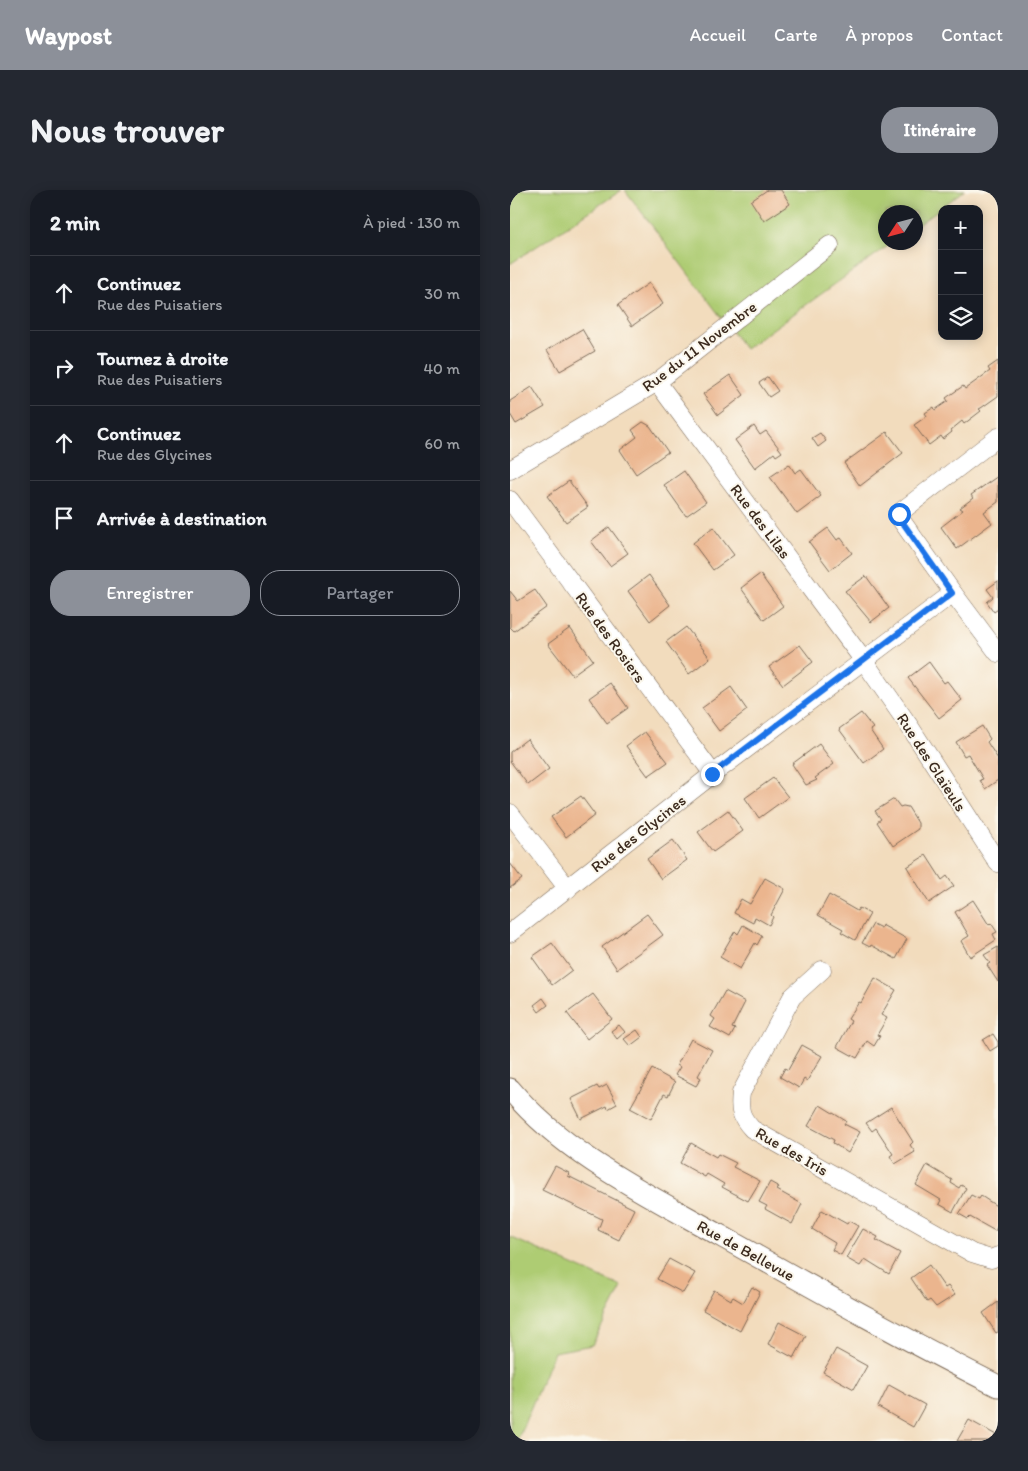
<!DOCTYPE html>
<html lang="fr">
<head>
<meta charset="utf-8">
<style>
	body { margin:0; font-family:Itim,sans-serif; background:#242831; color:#f1f3f6 }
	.controls { position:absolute; right:15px; top:15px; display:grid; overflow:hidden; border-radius:10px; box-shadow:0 2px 12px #0003 }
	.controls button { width:45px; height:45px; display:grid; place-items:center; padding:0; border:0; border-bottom:1px solid #363941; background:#171b24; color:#f1f3f6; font:25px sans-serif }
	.compass { position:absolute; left:368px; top:15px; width:45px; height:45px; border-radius:50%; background:#171b24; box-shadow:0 2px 12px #0003; rotate:234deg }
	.stop { position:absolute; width:15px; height:15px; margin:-11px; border:4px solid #1a73e8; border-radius:50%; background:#fff }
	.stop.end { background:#1a73e8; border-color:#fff; box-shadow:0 1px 5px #0008 }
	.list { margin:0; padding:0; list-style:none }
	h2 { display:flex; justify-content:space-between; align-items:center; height:65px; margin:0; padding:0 20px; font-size:21px }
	h2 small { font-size:16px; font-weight:400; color:#9ea1a6 }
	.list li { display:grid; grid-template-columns:32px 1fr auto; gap:15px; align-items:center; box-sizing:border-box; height:75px; padding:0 20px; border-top:1px solid #363941 }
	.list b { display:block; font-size:19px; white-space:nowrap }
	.list p { margin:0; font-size:16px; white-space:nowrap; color:#9ea1a6 }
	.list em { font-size:16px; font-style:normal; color:#9ea1a6 }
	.actions { display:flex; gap:10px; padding:15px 20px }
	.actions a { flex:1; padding:11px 0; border:1px solid #8c9099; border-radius:20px; text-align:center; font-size:18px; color:#8c9099 }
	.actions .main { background:#8c9099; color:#fff }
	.icon { flex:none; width:28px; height:28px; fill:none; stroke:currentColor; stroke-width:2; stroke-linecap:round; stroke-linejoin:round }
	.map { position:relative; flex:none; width:488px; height:1251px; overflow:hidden; border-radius:20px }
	header { display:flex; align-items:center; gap:30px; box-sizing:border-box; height:70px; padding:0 25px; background:#8c9099; color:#fff }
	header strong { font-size:24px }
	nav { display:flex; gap:28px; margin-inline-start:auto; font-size:18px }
	.intro { display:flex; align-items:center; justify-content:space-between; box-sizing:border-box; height:120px; padding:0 30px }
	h1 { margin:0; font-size:35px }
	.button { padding:12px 22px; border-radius:20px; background:#8c9099; color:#fff; font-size:18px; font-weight:700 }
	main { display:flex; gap:30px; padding:0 30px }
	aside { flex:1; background:#171b24; border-radius:20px; box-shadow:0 2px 12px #0003 }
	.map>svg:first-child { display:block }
</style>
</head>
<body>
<header>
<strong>Waypost</strong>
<nav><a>Accueil</a><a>Carte</a><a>À propos</a><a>Contact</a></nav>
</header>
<div class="intro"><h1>Nous trouver</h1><a class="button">Itinéraire</a></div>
<main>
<aside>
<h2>2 min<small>À pied · 130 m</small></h2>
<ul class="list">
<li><svg class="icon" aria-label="ahead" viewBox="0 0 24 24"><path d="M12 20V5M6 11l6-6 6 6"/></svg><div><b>Continuez</b><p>Rue des Puisatiers</p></div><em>30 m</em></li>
<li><svg class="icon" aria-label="right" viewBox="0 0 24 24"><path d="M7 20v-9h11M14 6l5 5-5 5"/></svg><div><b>Tournez à droite</b><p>Rue des Puisatiers</p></div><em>40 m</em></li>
<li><svg class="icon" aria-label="ahead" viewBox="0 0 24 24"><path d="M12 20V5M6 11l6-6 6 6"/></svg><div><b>Continuez</b><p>Rue des Glycines</p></div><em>60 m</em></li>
<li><svg class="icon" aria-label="arrive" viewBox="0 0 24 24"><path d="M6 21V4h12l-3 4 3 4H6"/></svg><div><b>Arrivée à destination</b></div></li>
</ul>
<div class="actions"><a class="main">Enregistrer</a><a>Partager</a></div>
</aside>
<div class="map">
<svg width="488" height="1251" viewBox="0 0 488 1251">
	<rect width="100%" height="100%" fill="#fbf7ec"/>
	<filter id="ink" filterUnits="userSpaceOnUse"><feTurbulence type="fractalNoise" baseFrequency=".02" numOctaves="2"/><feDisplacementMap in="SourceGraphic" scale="10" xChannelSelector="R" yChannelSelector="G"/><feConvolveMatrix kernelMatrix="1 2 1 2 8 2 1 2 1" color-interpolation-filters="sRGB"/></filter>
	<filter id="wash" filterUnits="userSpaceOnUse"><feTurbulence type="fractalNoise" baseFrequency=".0096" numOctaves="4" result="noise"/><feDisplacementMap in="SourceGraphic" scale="20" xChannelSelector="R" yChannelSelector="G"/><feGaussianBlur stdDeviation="1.12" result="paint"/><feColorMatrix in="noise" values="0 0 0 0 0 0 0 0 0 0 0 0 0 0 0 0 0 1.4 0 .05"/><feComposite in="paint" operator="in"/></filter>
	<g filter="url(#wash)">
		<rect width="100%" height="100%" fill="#f2dcbd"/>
		<g fill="#aecc73" stroke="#747b48">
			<path d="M0,0h112l-112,74z"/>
			<path d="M115,0h340l-49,36v-14h-30v30l6,1 -147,106z"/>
			<path d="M0,1047l112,50 -30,58 -38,7 -37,89h-7z"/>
		</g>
		<g id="blocks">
			<g fill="#ebb58e">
				<path d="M257,0h14l9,14 -26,17 -13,-20z"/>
				<path d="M139,93l14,21 -31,22 -14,-21z"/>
				<path d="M72,139l13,22 -35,20 -13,-21z"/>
				<path d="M488,171v35l-17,12 -2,1 2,2 -17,13 -2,-3 -11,9 1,2 -9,7 -2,-3 -12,9 -15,-20 13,-9 -2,-3 9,-6 1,3 13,-9 -2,-3 7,-5 10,-7 2,3 25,-18 -2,-3z"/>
				<path d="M220,185l14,20 -26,20 -15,-21z"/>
				<path d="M258,187l10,14 -9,6 -10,-14z"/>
				<path d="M22,197l13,20 -29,17 -6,-10v-13z"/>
				<path d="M133,232l7,4 18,26 -32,22 -16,-24 17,-13 -5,-7z"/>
				<path d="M244,236l6,9 6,-4 16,21 -6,4 -2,-3 -19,15 -20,-28z"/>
				<path d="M377,242l16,21 -43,33 -16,-23z"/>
				<path d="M310,243l6,8 -8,6 -6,-9z"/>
				<path d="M279,274l6,9 6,-4 20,27 -24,18 -27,-37z"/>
				<path d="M174,281l22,31 -20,14 -22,-31z"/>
				<path d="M488,286v26l-14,10 8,11 -35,26 -16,-22 22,-17 -3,-2 13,-10 -2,-3z"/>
				<path d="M59,291l19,26 -22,15 -19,-26z"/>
				<path d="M99,337l19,26 -18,13 -19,-25z"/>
				<path d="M203,337l21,28 -21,15 -20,-27z"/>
				<path d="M318,338l9,12 4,-2 11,15 -22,17 -21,-28z"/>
				<path d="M250,384l23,32 -19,14 -23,-32z"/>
				<path d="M139,385l21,30 -20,16 -22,-30z"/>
				<path d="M356,386l23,32 -18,14 -26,-31z"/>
				<path d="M488,391v28l-4,3 -7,-10 6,-5 -6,-8z"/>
				<path d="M25,400l12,17 -33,24 -4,-4v-36l8,10z"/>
				<path d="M176,437l24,31 -21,16 -23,-32z"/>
				<path d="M60,438l23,32 -21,15 -24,-31z"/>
				<path d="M290,455l13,17 -30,23 -14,-18z"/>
				<path d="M419,472l15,21 3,-2 15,19 -23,18 -31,-40z"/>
				<path d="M100,493l18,25 -21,15 -18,-25z"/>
				<path d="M221,497l16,23 -28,21 -17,-23z"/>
				<path d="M351,523l12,15 -3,2 13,19 -19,14 -25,-34z"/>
				<path d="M472,536l8,13 -3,3 11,17v21l-13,9 -5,-9 3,-1 -15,-25 -4,2 -8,-14z"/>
				<path d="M135,542l23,30 -20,14 -22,-30z"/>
				<path d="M17,549l22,30 -21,16 -18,-24v-9z"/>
				<path d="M309,554l15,20 -19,14 2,2 -11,5 -14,-21z"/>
				<path d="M263,588l15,19 -29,21 -14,-20z"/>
				<path d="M71,606l14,19 -29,22 -15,-20z"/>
				<path d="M384,609l6,8 3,-1 5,1 10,16v6l-25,17 -16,-24 4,-3 -6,-8z"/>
				<path d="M218,620l15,21 -30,21 -15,-20z"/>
				<path d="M163,650l14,20 -26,19 -14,-20z"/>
				<path d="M416,665l16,25 5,-4 7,10 -25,17 -22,-36z"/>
				<path d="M0,673l12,16 -12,9z"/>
				<path d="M255,688l20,11 -14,26 2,2 -4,8 -14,-8 -2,6 -19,-10 7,-14 9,5z"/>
				<path d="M319,705l28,16 2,-3 11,6 -15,26 -14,-8 2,-3 -25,-14z"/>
				<path d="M463,710l16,25 2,-2 6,9 -4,2 3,6 -26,17 -9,-16 8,-5 -14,-24z"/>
				<path d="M137,724l16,21 -46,34 -15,-22z"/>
				<path d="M363,734l8,4 1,-3 25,14 -11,20 -25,-14 -1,2 -8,-4z"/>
				<path d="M233,735l19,11 -5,9 -2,-2 -15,26 -20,-12 15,-26 3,3z"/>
				<path d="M42,753l20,27 -20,15 -20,-28z"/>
				<path d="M488,757v35l-11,-17 3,-2 -6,-8z"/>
				<path d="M365,788l21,12 -15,25 6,3 -10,17 3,1 -6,10 -7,-5 -10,17 -20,-11 14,-26 -3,-2 11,-17 2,1z"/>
				<path d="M215,801l20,11 -13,26 3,1 -5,9 -20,-11 5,-8 -4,-3z"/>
				<path d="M83,804l19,25 -25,20 -20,-26z"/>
				<path d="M33,808l5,7 -9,7 -5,-7z"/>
				<path d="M109,835l6,7 -8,7 -6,-8z"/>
				<path d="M127,840l5,7 -12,9 -6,-7z"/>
				<path d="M483,844l5,8v4l-8,5 -7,-11z"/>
				<path d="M181,849l21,11 -14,26 3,2 -5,8 -21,-11 5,-8 -3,-2z"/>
				<path d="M292,855l20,11 -15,25 -3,-2 -5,9 -19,-11 5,-9 3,2z"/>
				<path d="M142,879l23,13 -7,14 -4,-2 -13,25 -21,-11z"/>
				<path d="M97,895l10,19 -9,5 -1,-3 -26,13 -10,-20 26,-13 2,3z"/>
				<path d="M310,915l26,16 -2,3 16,8 -12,21 -15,-10 1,-3 -26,-14z"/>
				<path d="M381,917l22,35 -3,3 5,7 -20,12 -5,-8 3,-2 -17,-26 -4,3 -6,-8z"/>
				<path d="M181,953l25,14 2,-3 18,9 -3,4 27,14 -12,20 -26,-14 2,-3 -17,-10 -2,3 -25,-14z"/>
				<path d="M417,975l25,15 -1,3 8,5 2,-3 5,3 -13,24 -14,-8 2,-4 -25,-15z"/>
				<path d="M45,976l14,7 -1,3 66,33 -15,31 -21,-10 4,-11 -60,-29z"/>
				<path d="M260,992l9,5 -2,3 25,14 -10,20 -27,-15 2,-3 -8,-4z"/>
				<path d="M461,1005l8,4 2,-3 17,11v18l-3,6 -25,-14 -2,2 -9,-5z"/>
				<path d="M312,1020l25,14 2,-3 9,5 -17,29 -9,-5 3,-7 -23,-14z"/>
				<path d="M353,1039l15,8 -2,3 24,13 -11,21 -24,-15 -5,7 -14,-8z"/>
				<path d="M159,1069l26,14 -12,20 -26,-14z"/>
				<path d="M419,1075l16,23 3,-2 7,9 -19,12 -6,-7 -3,2 -16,-24z"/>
				<path d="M242,1097l8,5 -20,39 -37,-21 11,-20 17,10 2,-3 10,6z"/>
				<path d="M488,1112v30l-2,1 -13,-20z"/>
				<path d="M269,1132l27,14 -12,22 -26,-14z"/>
				<path d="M326,1159l31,17 -13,23 -31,-17z"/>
				<path d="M379,1195l36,20 -12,22 -35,-20z"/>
				<path d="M459,1230l29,16v5h-41z"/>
			</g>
		</g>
	</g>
	<g filter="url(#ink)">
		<use href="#blocks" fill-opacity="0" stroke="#7b6856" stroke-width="1"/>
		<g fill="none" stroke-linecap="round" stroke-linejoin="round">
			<defs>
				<g id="minor">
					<path d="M147,192l207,279 46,66 88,136"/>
					<path d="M0,280l147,-88 173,-137"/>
					<path d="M0,310l203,274"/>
					<path d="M443,403l45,60"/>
					<path d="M0,623l58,76"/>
					<path d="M0,743l203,-159 240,-181 -52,-73 -2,-5 4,-5 95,-73"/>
					<path d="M312,780l-30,27 -51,96c-2,17 -1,23 11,36l220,124 19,6 7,-3"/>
				</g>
				<path id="tertiary" d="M0,899c55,66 137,105 211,147 91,51 183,103 277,150"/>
			</defs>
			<use href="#minor" stroke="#7b6856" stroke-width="19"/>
			<use href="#tertiary" stroke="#7b6856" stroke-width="23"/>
			<use href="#minor" stroke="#fff" stroke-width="18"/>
			<use href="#tertiary" stroke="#fff" stroke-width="21"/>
		</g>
	</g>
	<g fill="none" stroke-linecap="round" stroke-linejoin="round" filter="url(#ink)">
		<path stroke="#1a73e8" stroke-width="6" d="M202,584l240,-181 -51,-73 -2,-6"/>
	</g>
	<g text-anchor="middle" stroke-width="4" stroke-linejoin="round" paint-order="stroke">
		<g font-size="16" fill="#3b2a1e" stroke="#fbf7ec">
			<text transform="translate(189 156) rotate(-37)" y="6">Rue du 11 Novembre</text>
			<text transform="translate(251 331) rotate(53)" y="6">Rue des Lilas</text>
			<text transform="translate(101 447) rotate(54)" y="6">Rue des Rosiers</text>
			<text transform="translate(422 572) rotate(57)" y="6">Rue des Glaïeuls</text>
			<text transform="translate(128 643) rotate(-38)" y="6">Rue des Glycines</text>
			<text transform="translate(282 961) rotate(30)" y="6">Rue des Iris</text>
			<text transform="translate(236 1060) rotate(29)" y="6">Rue de Bellevue</text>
		</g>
	</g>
</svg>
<div class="controls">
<button>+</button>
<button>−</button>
<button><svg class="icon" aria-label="layers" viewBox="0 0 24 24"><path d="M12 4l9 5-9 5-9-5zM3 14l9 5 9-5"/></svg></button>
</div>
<svg class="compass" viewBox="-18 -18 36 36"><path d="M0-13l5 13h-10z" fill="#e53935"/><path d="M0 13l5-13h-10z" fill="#9ea1a6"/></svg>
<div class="stop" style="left:389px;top:324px"></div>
<div class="stop end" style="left:202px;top:584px"></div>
</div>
</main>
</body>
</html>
